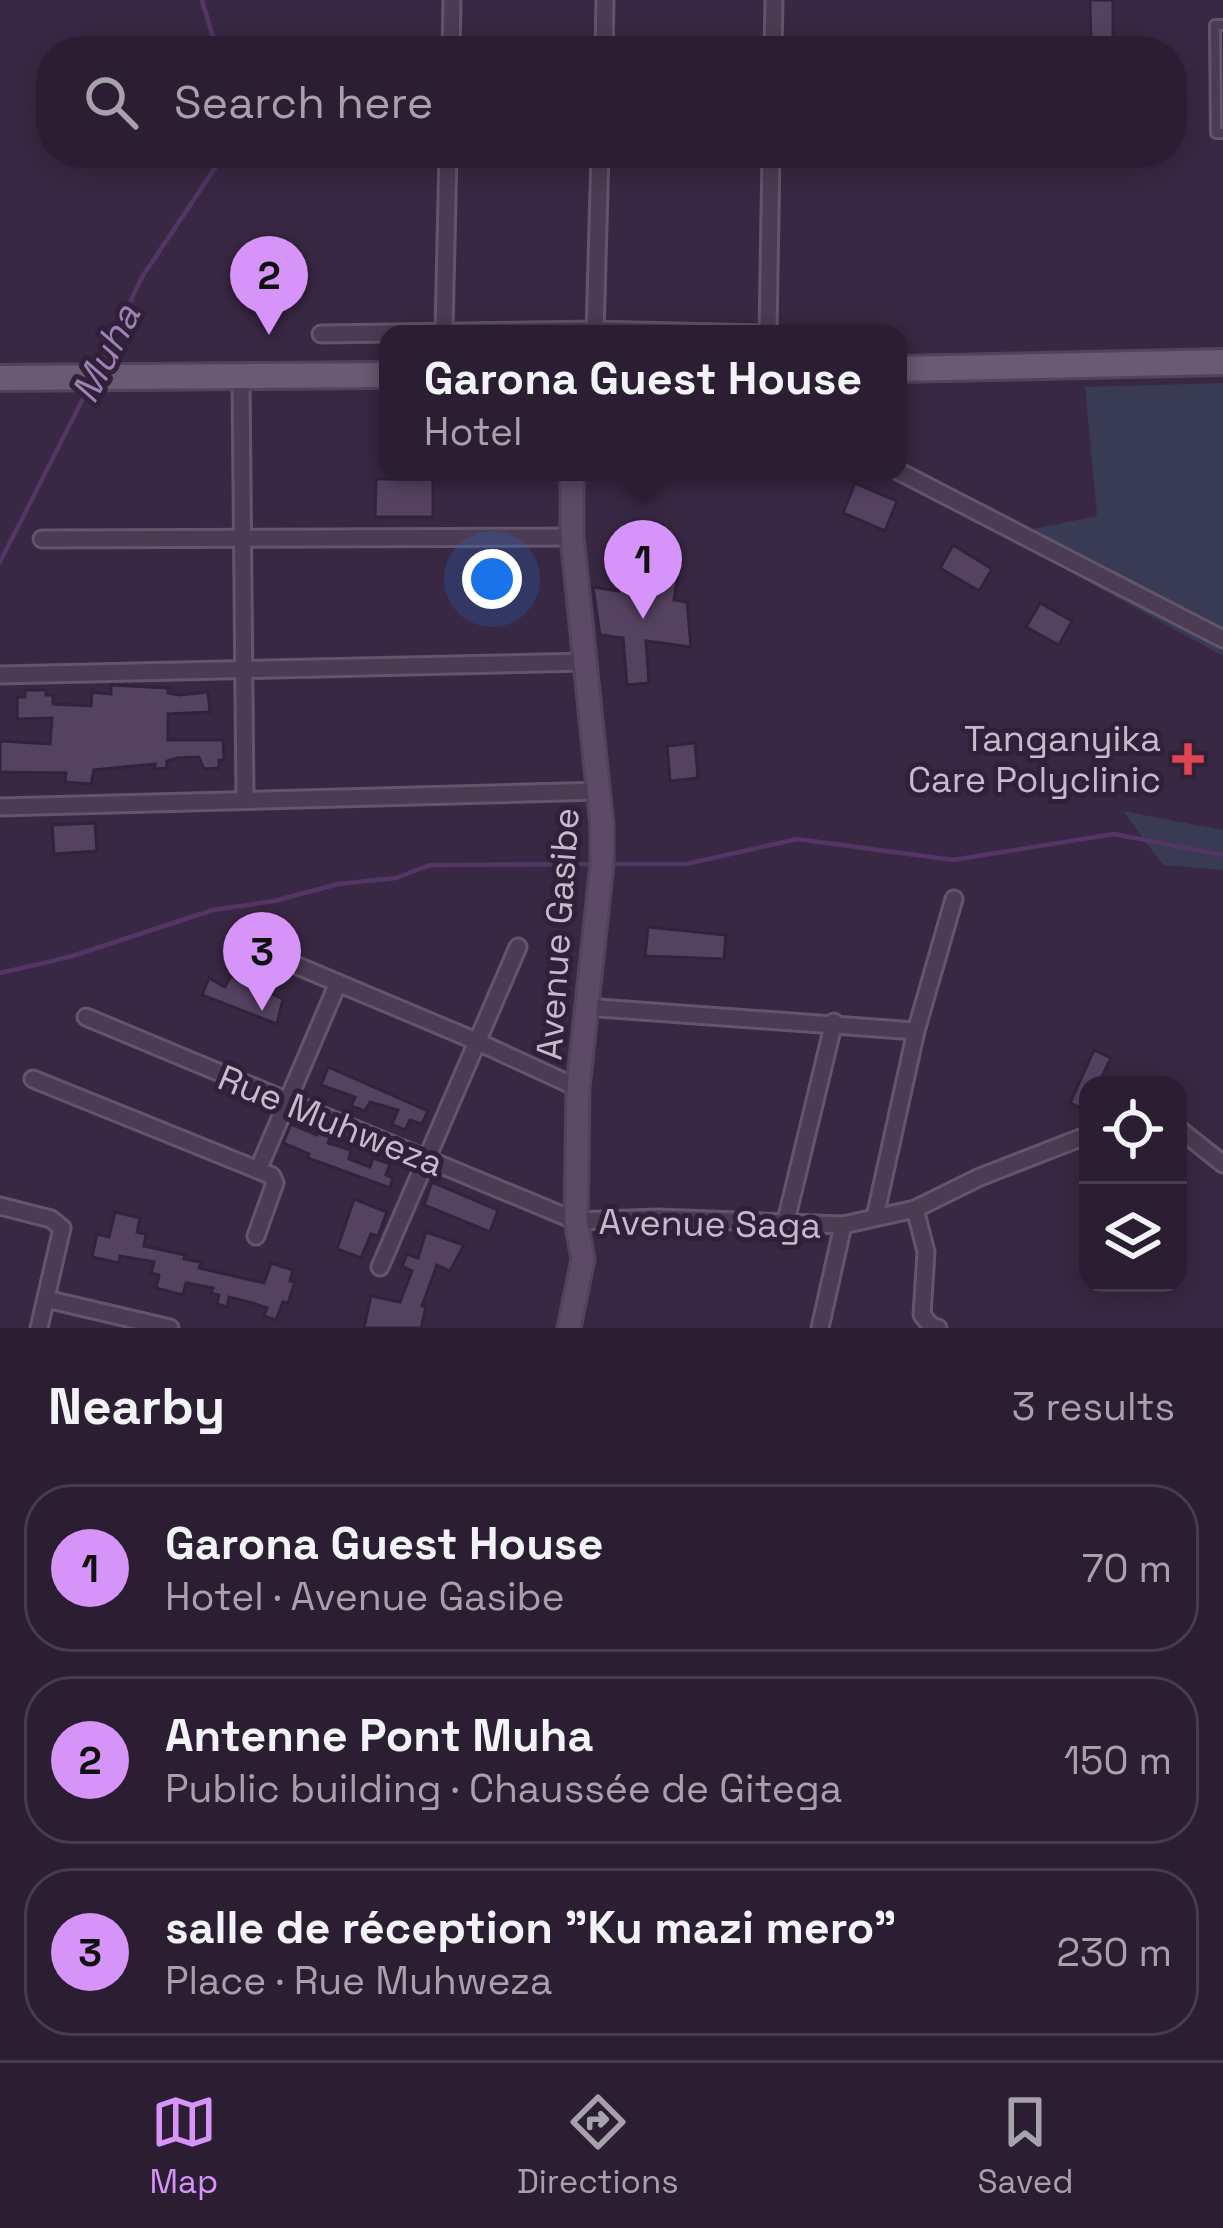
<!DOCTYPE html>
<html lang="en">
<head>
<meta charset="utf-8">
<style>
	body { margin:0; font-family:"Space Grotesk",sans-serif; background:#33273b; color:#f1f3f6 }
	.controls { position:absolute; right:36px; bottom:36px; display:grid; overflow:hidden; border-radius:24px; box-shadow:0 6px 30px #0003 }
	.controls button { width:108px; height:108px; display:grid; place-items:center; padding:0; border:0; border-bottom:3px solid #473c4e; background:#2b1e33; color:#f1f3f6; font:60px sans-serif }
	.you { position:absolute; left:492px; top:579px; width:42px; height:42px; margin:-30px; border:9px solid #fff; border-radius:50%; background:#1a73e8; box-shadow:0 0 0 18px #1a73e833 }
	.badge { display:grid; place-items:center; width:78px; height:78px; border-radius:50%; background:#d693f8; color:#111; font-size:39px; font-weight:700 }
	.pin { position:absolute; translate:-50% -99px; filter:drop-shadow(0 3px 6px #0008) }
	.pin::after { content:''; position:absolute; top:63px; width:42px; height:36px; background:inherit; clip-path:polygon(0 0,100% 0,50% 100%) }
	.popup { position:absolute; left:379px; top:325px; width:528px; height:156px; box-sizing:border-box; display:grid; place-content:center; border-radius:24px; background:#2b1e33; filter:drop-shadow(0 3px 9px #0005); font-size:39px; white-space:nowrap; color:#a6a2ac }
	.popup b { font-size:45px; color:#f1f3f6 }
	.popup::after { content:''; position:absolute; left:50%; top:100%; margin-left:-24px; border:24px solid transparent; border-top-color:#2b1e33 }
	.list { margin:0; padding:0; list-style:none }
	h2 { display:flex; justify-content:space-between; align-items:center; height:156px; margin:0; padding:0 48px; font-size:51px }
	h2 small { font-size:39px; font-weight:400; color:#a6a2ac }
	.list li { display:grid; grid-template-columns:78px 1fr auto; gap:36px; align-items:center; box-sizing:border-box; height:168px; margin:0 24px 24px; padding:0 24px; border:3px solid #473c4e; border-radius:48px }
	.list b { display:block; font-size:45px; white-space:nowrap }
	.list p { margin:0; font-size:39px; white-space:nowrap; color:#a6a2ac }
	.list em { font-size:39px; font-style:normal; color:#a6a2ac }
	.icon { flex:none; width:66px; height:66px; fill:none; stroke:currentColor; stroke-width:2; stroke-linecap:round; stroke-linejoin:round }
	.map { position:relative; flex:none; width:1223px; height:1328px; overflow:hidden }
	.search { position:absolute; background:#2b1e33; box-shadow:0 6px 30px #0003; left:36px; right:36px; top:36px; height:132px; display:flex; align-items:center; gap:30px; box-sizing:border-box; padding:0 42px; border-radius:48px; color:#a6a2ac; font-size:45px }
	.sheet { height:732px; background:#2b1e33 }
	nav { display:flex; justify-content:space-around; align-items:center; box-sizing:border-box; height:168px; border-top:3px solid #473c4e; background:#2b1e33; font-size:33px; color:#a6a2ac }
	nav a { display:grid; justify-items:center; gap:6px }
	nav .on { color:#d693f8 }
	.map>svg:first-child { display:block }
</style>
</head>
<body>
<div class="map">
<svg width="1223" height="1328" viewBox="0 0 1223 1328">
	<rect width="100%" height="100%" fill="#392844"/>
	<g fill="#393a53">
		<path d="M1223,383v273l-195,-107 5,-20 64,-13 -12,-129z"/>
		<path d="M1123,811l100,19v40l-60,-5z"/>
	</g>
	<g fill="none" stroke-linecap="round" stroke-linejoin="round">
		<g stroke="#533664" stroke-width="4.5">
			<path d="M202,0l15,51"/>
			<path d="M98,370l44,-93 83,-124"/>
			<path d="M0,562l90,-177"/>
			<path d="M607,864h79l111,-25 156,21 161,-26 109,21"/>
			<path d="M0,973l69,-16 144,-47 61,-9 64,-17 58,-6 34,-13 166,-1"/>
		</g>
	</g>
	<g fill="#554261" stroke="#32233b" stroke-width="3">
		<path d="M1090,0h23v51h-22z"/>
		<path d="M376,479h57v38h-58z"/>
		<path d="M855,483l42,18 -12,30 -42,-18z"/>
		<path d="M635,520l28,5 -5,34 22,4 -6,37 13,2 4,45 -45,-6 3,42 -22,2 -4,-47 -23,-3 -7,-48 26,4z"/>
		<path d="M953,545l39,24 -13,22 -39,-23z"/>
		<path d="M1040,603l32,18 -13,24 -33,-18z"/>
		<path d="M111,685l57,3v5l12,2 28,-3 2,20 -42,2v26h55l1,20h-5v8l-15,1 -5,-12 -22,1 -10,3v7l-12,1v-5l-61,6 -3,14 -26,-2 1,-9 -66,-1v-31l50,3 2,-26 -35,1v-22h8v-7h21v5h7v9l38,2 1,-14 19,2z"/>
		<path d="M695,743l3,35 -28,3 -3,-35z"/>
		<path d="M95,823l2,28 -43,3 -2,-29z"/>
		<path d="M648,927l78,8 -2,24 -79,-3z"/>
		<path d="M231,976l52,23 -6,25 -75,-29 7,-17 16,9z"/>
		<path d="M1094,1050l17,8 -13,27h-10v26l-18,-8z"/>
		<path d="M328,1067l100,44 -6,13 -12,-4 -5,10 -13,-6 6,-14 -28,-8 -5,9 -14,-5 4,-9 -34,-12z"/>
		<path d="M291,1124l26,11 2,-6 12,6 -3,8 23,7 -2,9 21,8 3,-9 17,6 -4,11 7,3 -3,10 -82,-30 1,-4 -26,-11z"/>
		<path d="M432,1182l66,28 -8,22 -66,-27z"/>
		<path d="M354,1199l33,13 -9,24 -7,-2 -10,24 -24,-9z"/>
		<path d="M115,1212l25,6 -3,14 9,2 -2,12 41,9 -1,4 17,3 -2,6 65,15 7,-20 22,7 -3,11 5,1 -7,21 -5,-1 -7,18 -12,-4 3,-8 -15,-5 -23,-6 -2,10 -10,-3 2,-9 -8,-2 2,-5 -27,-5 -3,12 -27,-7 3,-13 -8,-2 3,-11 -34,-6 -1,7 -27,-6 5,-23 12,3z"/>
		<path d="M426,1232l38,13 -14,26 -13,-6 -15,41 4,1 -5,21h-57l7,-32 29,6 12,-31 -10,-5 5,-12 11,4z"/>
	</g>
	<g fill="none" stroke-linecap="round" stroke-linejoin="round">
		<defs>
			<path id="lane" d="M1223,25h-8l1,108h7"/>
			<g id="street">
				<path d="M451,51l1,-51"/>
				<path d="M604,51l1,-51"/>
				<path d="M773,51l1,-51"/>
				<path d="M444,331l4,-178"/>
				<path d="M321,334l274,-4 173,4"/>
				<path d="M595,334l5,-181"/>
				<path d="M768,334l3,-181"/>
				<path d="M241,378l4,422"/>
				<path d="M898,471l325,168"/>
				<path d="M42,539l530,-2"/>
				<path d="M0,675l587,-13"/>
				<path d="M0,807l601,-16"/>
				<path d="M274,956l202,85 102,47"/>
				<path d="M585,1007l331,24"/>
				<path d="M86,1017l490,204 81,-3 186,7 72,-16 65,-32 108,-42"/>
				<path d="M33,1079l225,91 80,-187"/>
				<path d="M1178,1128l45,36"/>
				<path d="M0,1206l51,13 11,9 -23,100"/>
				<path d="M915,1209l11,43 -4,63 9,11 7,2"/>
				<path d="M875,1217l41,-186 38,-132"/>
				<path d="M785,1225l49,-203"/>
				<path d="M256,1236l19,-53 -3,-7 -14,-6"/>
				<path d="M380,1267l138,-320"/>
				<path d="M46,1299l124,29"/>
				<path d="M820,1328l23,-103"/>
			</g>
			<path id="secondary" d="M569,1328l14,-69 -7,-38 2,-133 24,-224v-38l-30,-289v-65"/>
			<g id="primary">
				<path d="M898,369l325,-7"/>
				<path d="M0,378l388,-3"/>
			</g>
		</defs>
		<use href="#lane" stroke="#63556b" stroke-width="14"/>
		<use href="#street" stroke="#63556b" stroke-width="21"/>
		<use href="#secondary" stroke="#51435a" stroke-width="27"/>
		<use href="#primary" stroke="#51435a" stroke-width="30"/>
		<use href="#lane" stroke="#4b3c53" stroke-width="8"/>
		<use href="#street" stroke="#4b3c53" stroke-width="15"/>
		<use href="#secondary" stroke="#5d4a66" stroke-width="21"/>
		<use href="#primary" stroke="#6a5a73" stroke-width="24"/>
	</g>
	<path fill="#e0444e" stroke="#302039" stroke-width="4.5" d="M1182 741h12v12h12v12h-12v12h-12v-12h-12v-12h12z"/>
	<g text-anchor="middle" stroke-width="10" stroke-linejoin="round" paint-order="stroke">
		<g font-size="36" fill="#c6bacd" stroke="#302039" text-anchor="end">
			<text x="1161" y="751">Tanganyika<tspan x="1161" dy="41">Care Polyclinic</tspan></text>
		</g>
		<g font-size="36" fill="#c6bacd" stroke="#302039">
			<text transform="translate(557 934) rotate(-86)" y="13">Avenue Gasibe</text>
			<text transform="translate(331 1120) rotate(22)" y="13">Rue Muhweza</text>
			<text transform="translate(710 1223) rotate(1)" y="13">Avenue Saga</text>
		</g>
		<g font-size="39" font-style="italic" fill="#a081b3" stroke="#302039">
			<text transform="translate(105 353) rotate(-63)" y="14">Muha</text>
		</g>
	</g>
</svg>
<div class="controls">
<button><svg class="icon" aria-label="locate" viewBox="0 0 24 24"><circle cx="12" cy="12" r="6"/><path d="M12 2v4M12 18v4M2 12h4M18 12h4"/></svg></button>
<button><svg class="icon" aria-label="layers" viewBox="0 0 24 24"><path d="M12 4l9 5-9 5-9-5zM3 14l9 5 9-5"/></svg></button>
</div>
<div class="you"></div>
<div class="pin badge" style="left:643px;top:619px">1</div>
<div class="popup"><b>Garona Guest House</b>Hotel</div>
<div class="pin badge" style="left:269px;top:335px">2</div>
<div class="pin badge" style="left:262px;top:1011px">3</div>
<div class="search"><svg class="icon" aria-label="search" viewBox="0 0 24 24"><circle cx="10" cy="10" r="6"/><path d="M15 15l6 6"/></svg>Search here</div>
</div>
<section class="sheet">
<h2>Nearby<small>3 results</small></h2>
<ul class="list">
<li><span class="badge">1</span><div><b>Garona Guest House</b><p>Hotel · Avenue Gasibe</p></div><em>70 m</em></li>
<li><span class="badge">2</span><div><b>Antenne Pont Muha</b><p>Public building · Chaussée de Gitega</p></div><em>150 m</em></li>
<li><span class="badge">3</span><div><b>salle de réception &quot;Ku mazi mero&quot;</b><p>Place · Rue Muhweza</p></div><em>230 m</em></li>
</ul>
</section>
<nav>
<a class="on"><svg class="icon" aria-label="map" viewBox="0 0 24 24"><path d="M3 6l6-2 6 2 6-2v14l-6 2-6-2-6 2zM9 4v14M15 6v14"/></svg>Map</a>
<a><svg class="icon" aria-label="directions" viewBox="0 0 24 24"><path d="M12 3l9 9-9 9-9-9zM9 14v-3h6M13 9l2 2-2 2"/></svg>Directions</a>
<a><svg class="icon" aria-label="saved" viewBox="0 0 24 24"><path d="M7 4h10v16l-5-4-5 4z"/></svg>Saved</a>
</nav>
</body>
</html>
